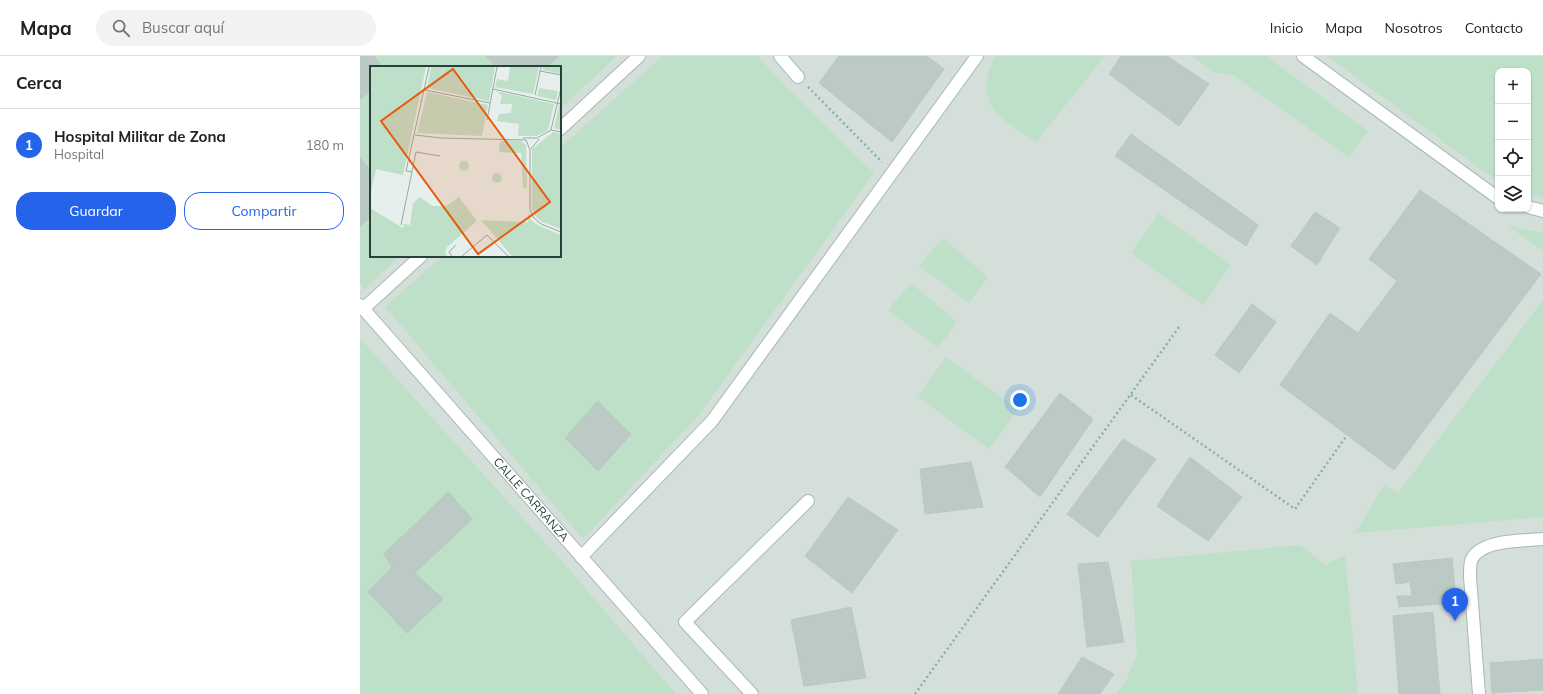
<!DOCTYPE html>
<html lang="es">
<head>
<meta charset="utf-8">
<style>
	body { margin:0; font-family:Mulish,sans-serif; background:#f2f2f2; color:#222 }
	.controls { position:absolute; right:12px; top:12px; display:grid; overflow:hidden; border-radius:8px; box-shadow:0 1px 3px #0004 }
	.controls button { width:36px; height:36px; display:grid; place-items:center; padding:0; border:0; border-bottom:1px solid #e0e0e0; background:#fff; color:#222; font:20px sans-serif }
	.you { position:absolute; left:660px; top:344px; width:14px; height:14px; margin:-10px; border:3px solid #fff; border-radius:50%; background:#1a73e8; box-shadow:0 0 0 6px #1a73e833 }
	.badge { display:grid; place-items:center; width:26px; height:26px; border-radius:50%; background:#2563eb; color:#fff; font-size:13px; font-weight:700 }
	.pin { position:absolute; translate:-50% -33px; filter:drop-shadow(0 1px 2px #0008) }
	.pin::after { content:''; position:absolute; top:21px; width:14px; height:12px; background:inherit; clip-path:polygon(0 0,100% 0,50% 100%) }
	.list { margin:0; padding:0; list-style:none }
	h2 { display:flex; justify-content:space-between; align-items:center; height:52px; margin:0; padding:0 16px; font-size:17px }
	h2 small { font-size:13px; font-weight:400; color:#767676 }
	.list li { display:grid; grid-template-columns:26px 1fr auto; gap:12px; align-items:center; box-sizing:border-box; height:72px; padding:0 16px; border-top:1px solid #e0e0e0 }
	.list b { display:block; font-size:15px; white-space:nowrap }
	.list p { margin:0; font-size:13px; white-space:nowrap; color:#767676 }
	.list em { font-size:13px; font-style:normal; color:#767676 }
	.actions { display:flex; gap:8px; padding:12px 16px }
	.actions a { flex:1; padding:9px 0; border:1px solid #2563eb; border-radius:16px; text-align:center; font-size:14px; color:#2563eb }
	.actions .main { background:#2563eb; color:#fff }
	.icon { flex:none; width:22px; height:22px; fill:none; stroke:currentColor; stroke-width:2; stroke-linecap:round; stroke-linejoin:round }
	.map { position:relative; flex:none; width:1183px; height:638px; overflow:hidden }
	header { display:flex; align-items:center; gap:24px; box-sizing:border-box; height:56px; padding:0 20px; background:#fff; border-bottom:1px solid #e0e0e0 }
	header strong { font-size:19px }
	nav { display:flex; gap:22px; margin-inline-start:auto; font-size:14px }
	.search { width:280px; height:36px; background:#f2f2f2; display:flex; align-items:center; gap:10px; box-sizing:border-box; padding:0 14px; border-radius:22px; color:#767676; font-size:15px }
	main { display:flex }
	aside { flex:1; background:#fff }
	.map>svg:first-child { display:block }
</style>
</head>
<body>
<header>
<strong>Mapa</strong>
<div class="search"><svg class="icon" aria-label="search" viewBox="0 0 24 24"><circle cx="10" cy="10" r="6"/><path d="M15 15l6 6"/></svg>Buscar aquí</div>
<nav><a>Inicio</a><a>Mapa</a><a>Nosotros</a><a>Contacto</a></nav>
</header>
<main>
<aside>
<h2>Cerca<small></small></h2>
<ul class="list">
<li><span class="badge">1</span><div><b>Hospital Militar de Zona</b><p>Hospital</p></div><em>180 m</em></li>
</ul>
<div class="actions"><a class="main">Guardar</a><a>Compartir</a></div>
</aside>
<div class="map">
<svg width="1183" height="638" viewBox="0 0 1183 638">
	<rect width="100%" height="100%" fill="#e6efeb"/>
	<path fill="#d4dfda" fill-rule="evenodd" d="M0,0h1183v638h-1183zM11,11h189v189h-189zM1138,15h30v138h-30z"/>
	<g fill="#bfe0c8">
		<path d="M0,0h257l-57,53v-42h-189v189h29l-35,33 -5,-5z"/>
		<path d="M302,0h96l25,28 91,89 -175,242 -116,124 -198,-232 57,-51h118v-108z"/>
		<path d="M636,0h109l-69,86c-11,-8 -33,-21 -41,-30 -13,-17 -10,-39 1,-56z"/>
		<path d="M832,0h74l102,75 -19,26 -116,-82 -19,-3z"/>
		<path d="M967,0h216v141l-15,-3v-123h-30v111z"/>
		<path d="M799,157l72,52 -28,40 -72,-52z"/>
		<path d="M1147,169l36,8v18z"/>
		<path d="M583,182l45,39 -19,26 -50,-37z"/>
		<path d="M551,227l46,39 -19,26 -50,-38z"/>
		<path d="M1183,244v217l-188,16 29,-48 14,8z"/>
		<path d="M0,282l201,222 115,134h-316z"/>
		<path d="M586,301l72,52 -29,40 -71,-52z"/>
		<path d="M940,489l26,20 19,-10 13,139h-242l11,-15 10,-26 -6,-92z"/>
	</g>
	<g fill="#bbcac4" stroke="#b8c9c2">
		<path d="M0,0h14l8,11h-11v24l-11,8z"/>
		<path d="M126,0h73l-12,11h-51z"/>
		<path d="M479,0h88l17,13 -52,73 -73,-59z"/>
		<path d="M761,0h46l42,28 -30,42 -70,-52z"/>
		<path d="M771,78l127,91 -12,21 -131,-90z"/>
		<path d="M0,102l11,13v45l-11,11z"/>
		<path d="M1060,134l121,84 -147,196 -114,-85 50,-72 28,20 39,-52 -28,-22z"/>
		<path d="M955,156l25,16 -23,37 -26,-19z"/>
		<path d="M892,248l24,18 -37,51 -24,-18z"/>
		<path d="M700,337l33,26 -53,78 -35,-30z"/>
		<path d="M238,345l33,33 -33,37 -33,-33z"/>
		<path d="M763,383l33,20 -58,78 -31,-23z"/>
		<path d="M830,401l52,40 -34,44 -51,-35z"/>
		<path d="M611,406l12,45 -58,7 -5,-45z"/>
		<path d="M88,436l24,27 -57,54 28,26 -36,34 -39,-41 24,-25 -8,-13z"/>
		<path d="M488,441l50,33 -46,63 -47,-37z"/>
		<path d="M1092,502l4,45 -57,4 -2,-11h15l-2,-14 -14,2 -3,-20z"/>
		<path d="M748,506l16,80 -37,5 -9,-83z"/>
		<path d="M491,551l15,71 -62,8 -13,-66z"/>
		<path d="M1073,556l7,82h-41l-6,-78z"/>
		<path d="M722,601l32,17 -14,20h-42z"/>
		<path d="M1183,603v31l-51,3 -2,-30z"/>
	</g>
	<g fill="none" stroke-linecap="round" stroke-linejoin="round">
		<defs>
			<g id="minor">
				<path d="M420,0l18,21"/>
				<path d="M943,0l195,142"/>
				<path d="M200,73l79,-73"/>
				<path d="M1168,151l15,4"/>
				<path id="s1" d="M0,249l342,389"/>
				<path d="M3,253l58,-53"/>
				<path d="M221,501l131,-136 265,-365"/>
				<path d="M392,638l-67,-72 123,-121"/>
				<path d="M1119,638l-9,-117c0,-5 0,-11 1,-16 8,-22 53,-20 72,-22"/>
			</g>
		</defs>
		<use href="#minor" stroke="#a8b8b2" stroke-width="14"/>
		<g stroke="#86b3a5" stroke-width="2.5" stroke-dasharray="2 3" stroke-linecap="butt">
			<path d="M448,31l74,75"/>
			<path d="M771,339l164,114 52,-74"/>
			<path d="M555,638l264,-367"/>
		</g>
		<use href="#minor" stroke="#fff" stroke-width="12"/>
	</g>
	<g text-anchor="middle" stroke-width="3" stroke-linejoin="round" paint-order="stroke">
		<g font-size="12" fill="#24423a" stroke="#f7fbf9">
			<text dy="4" stroke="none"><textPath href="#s1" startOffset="259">CALLE CARRANZA</textPath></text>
		</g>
	</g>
	<g transform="translate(10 10)">
		<rect width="191" height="191" fill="#e6efeb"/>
		<path d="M0,1h56l-23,108 -27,-6 -6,28zM61,1h64l-6,34 -62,-13zM140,1h29l-6,27 -38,-7 2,-8 11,2zM173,1h18v7l-18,-4zM169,22l19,3 -2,9 -19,-4zM125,25l59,13 -6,26 -11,6h-19l1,-12 -22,-3 2,-7 12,-1 1,-9h-12l2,-9zM57,26l61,13 -6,31 -65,-3zM189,39l2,1v24l-7,-2zM183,66l8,2v95l-19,-7 -7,-6 -3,-7v-60zM135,74l16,1 5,4 1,43h-4l-2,-35 -22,-1 1,-10zM89 100a5 5 0 1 1 10 0a5 5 0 1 1-10 0ZM122 112a5 5 0 1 1 10 0a5 5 0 1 1-10 0ZM50,131l12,9h14l13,-9 18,24 -30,26 -2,7 2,2h-77v-48l33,20 1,-4 6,1 3,-22zM158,146l3,8 8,6 22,9v21h-49l-31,-36 47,2z" fill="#bfe0c8"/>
		<path fill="none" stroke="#98aaa4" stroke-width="1" d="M170,5l21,4M191,22l-10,42 10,2M123,23l68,15M55,24l65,13M165,29l6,-28M117,54l10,-53M45,69l26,3 85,2 4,10v59l3,8 8,7 20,8M153,72h14l14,-8M161,83l8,-10M42,106l-6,-1 23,-104M31,159l15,-73 24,4M82,190l-3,-4 7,-7M92,190l25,-21 21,21"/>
		<path fill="#e8590c" fill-opacity="0.15" stroke="#e8590c" stroke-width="2" d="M83,3l97,133 -72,52 -97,-133z"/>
		<rect width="191" height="191" fill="none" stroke="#24423a" stroke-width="2"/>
	</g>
</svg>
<div class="controls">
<button>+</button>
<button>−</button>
<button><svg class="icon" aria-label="locate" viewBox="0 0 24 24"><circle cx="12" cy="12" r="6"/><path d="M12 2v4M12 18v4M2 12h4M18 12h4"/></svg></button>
<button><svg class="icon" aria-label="layers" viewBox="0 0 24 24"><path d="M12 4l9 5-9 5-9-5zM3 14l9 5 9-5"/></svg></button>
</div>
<div class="you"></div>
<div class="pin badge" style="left:1095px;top:565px">1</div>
</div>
</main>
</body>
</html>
